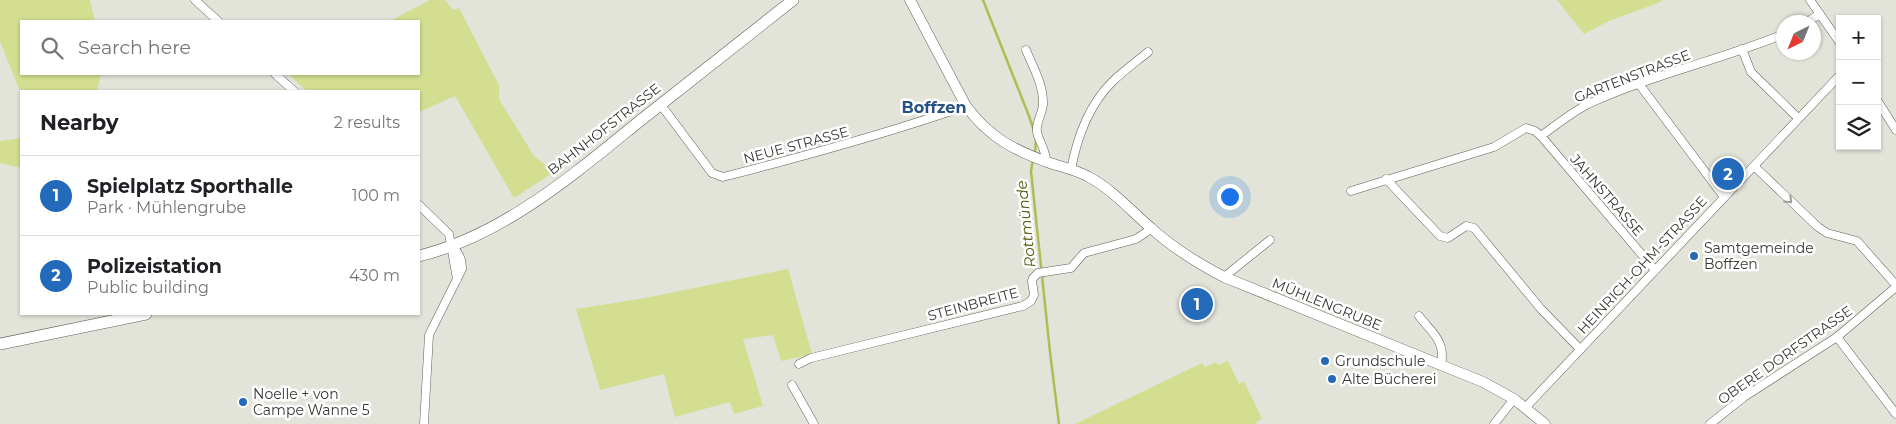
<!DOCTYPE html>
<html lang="en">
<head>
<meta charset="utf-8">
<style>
	body { margin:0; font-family:Montserrat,sans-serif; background:#f2f2f2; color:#202124 }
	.controls { position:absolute; right:15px; top:15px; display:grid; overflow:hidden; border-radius:0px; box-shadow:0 1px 4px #0004 }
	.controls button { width:45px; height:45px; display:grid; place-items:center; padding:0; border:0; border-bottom:1px solid #e0e0e0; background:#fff; color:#202124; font:25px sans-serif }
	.compass { position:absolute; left:1776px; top:15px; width:45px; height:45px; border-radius:50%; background:#fff; box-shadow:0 1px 4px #0004; rotate:223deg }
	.you { position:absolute; left:1229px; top:196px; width:18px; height:18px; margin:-12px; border:4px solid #fff; border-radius:50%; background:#1a73e8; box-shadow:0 0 0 8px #1a73e833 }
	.badge { display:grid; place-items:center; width:32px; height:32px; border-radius:50%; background:#236aba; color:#fff; font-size:16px; font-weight:700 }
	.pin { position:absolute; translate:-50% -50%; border:2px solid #fff; box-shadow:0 1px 5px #0006 }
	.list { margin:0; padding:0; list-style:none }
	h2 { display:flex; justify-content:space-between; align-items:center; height:65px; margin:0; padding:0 20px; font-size:21px }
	h2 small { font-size:16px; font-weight:400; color:#757577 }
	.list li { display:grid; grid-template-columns:32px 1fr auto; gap:15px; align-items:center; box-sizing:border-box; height:80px; padding:0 20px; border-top:1px solid #e0e0e0 }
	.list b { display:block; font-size:19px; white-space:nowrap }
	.list p { margin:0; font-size:16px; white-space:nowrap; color:#757577 }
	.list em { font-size:16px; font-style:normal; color:#757577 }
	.icon { flex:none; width:28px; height:28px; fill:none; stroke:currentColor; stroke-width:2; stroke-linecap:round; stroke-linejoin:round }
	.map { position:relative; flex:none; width:1896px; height:424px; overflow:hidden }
	.search { position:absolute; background:#fff; box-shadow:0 1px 4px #0004; left:20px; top:20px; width:400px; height:55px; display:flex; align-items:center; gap:12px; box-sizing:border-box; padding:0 18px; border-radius:0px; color:#757577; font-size:19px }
	.panel { position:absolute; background:#fff; box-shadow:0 1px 4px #0004; left:20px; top:90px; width:400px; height:225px; border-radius:0px }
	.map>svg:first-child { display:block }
</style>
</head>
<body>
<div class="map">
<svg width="1896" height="424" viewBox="0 0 1896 424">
	<rect width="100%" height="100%" fill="#e2e4d9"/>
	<g fill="#d3de90">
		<path d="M0,0h90l5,21h-74v53h80l-4,17h-76v3l-21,-53z"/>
		<path d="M430,0h15l8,10 6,-2 40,77v14l35,57 20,16 -40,26 -59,-102 -36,16v-21h-112l-19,-17h131v-53h-29z"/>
		<path d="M1557,0h105l1,1 -54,20 -25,13z"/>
		<path d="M20,138l1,30 -21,-5v-22z"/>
		<path d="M788,269l24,85 -31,7 -8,-26 -30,4 20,67 -29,8 -4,-12 -55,15 -11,-43 -64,16 -24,-81 69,-11z"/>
		<path d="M1228,361l11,23 5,-3 18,38 -6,3 1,2h-182l127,-61 3,4 11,-5 2,3z"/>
	</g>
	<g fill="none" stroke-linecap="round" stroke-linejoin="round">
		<g stroke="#b1bc56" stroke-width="2.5">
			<path d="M983,0l46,116 5,15"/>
			<path d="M1035,153l1,-14"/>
			<path d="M1033,159l-2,12 19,181 9,72"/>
		</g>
		<defs>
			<g id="minor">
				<path d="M195,0l23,21"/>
				<path d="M1810,0l30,43"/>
				<path d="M1807,22l13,-8"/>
				<path d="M1742,49l9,23 47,46"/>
				<path d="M1026,50c7,17 17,34 17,52 1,10 -8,20 -6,30 2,10 9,18 9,29"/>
				<path d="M275,74l19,17"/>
				<path d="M1639,84l85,113"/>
				<path d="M1877,100l19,30"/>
				<path d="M661,105l51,68 11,4c82,-21 163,-43 243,-71"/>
				<path d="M1541,136l114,134"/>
				<path d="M1754,166l64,61 9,6 30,8 39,44"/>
				<path d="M1071,170c6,-33 17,-64 41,-88 11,-11 24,-20 36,-30"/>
				<path d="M1386,179l54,57 8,2 18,-12 8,2 67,81 39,40"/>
				<path d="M1351,191l143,-44 32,-19 9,3 6,5c15,-11 30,-23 47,-32 63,-29 132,-44 196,-70"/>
				<path d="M419,205l30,29 8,45"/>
				<path d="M1224,277l46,-37"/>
				<path d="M1419,316c13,17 27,25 22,49"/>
				<path d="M1837,337l59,77"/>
				<path d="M799,364l12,-6 212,-52 8,-5 3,-6 -2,-14 1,-3 5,-5 33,-5 13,-15 52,-14 15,-10"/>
				<path d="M792,385l22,39"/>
				<path d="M1525,408l315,-333"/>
				<path d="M424,424l5,-89 33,-66c0,-10 -3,-16 -10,-23"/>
				<path d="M1494,424l20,-25"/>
				<path d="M1710,424l34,-27 93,-60 59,-50"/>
			</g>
			<path id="tertiary" d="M910,0l56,106c23,31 47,44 84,57 12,4 27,7 39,14 24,13 42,34 62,51 22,20 46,35 73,49l259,105 31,17 31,25"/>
			<g id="secondary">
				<path d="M419,256c85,-21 155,-82 222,-136 50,-40 101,-80 152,-120"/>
				<path d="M0,344l146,-30"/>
			</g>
		</defs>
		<use href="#minor" stroke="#5f6157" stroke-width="9"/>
		<use href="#tertiary" stroke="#5f6157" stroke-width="11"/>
		<use href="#secondary" stroke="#5f6157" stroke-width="12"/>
		<use href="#minor" stroke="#fff" stroke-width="8"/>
		<use href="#tertiary" stroke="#fff" stroke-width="10"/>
		<use href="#secondary" stroke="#fff" stroke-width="11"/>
	</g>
	<defs><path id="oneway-chevron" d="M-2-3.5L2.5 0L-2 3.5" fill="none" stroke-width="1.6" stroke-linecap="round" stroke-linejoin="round" transform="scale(1.25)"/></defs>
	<use stroke="#9b9c9a" href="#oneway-chevron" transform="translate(1789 200) rotate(44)"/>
	<g fill="#236aba" stroke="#fff" stroke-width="2">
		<circle cx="1694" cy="256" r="5"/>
		<circle cx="1325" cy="361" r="5"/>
		<circle cx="1332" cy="379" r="5"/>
		<circle cx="243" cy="402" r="5"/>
	</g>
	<g text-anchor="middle" stroke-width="5" stroke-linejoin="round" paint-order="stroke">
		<g font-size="14" fill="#373834" stroke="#fff">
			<text transform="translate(1632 76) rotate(-21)" y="5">GARTENSTRASSE</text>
			<text transform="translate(604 129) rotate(-38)" y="5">BAHNHOFSTRASSE</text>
			<text transform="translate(796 145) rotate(-15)" y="5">NEUE STRASSE</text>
			<text transform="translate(1607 195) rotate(49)" y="5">JAHNSTRASSE</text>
			<text transform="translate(1642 265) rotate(-47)" y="5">HEINRICH-OHM-STRASSE</text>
			<text transform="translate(973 304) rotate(-15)" y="5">STEINBREITE</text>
			<text transform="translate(1327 304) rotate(22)" y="5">MÜHLENGRUBE</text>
			<text transform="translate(1785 355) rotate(-35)" y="5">OBERE DORFSTRASSE</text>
		</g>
		<g font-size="14" fill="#373834" stroke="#fff" text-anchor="start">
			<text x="1704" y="253">Samtgemeinde<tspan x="1704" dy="16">Boffzen</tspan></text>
			<text x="1335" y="366">Grundschule</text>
			<text x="1342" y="384">Alte Bücherei</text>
			<text x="253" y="399">Noelle + von<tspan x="253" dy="16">Campe Wanne 5</tspan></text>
		</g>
		<g font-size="15" font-style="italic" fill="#52590b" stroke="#fff">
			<text transform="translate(1026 224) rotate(-96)" y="5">Rottmünde</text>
		</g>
		<g font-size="16" font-weight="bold" fill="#265286" stroke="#fff">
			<text x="934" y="113">Boffzen</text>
		</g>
	</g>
</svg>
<div class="controls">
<button>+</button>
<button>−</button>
<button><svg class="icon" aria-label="layers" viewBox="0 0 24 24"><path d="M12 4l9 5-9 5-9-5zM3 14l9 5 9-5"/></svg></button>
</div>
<svg class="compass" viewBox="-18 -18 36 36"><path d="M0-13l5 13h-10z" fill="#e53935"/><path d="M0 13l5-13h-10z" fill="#757577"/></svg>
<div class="you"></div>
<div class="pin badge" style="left:1197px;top:304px">1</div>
<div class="pin badge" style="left:1728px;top:174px">2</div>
<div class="search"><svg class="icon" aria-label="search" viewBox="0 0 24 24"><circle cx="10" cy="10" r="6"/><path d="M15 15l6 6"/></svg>Search here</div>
<section class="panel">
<h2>Nearby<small>2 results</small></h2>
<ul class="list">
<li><span class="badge">1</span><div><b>Spielplatz Sporthalle</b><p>Park · Mühlengrube</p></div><em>100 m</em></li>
<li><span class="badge">2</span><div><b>Polizeistation</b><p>Public building</p></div><em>430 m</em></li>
</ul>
</section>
</div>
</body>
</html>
